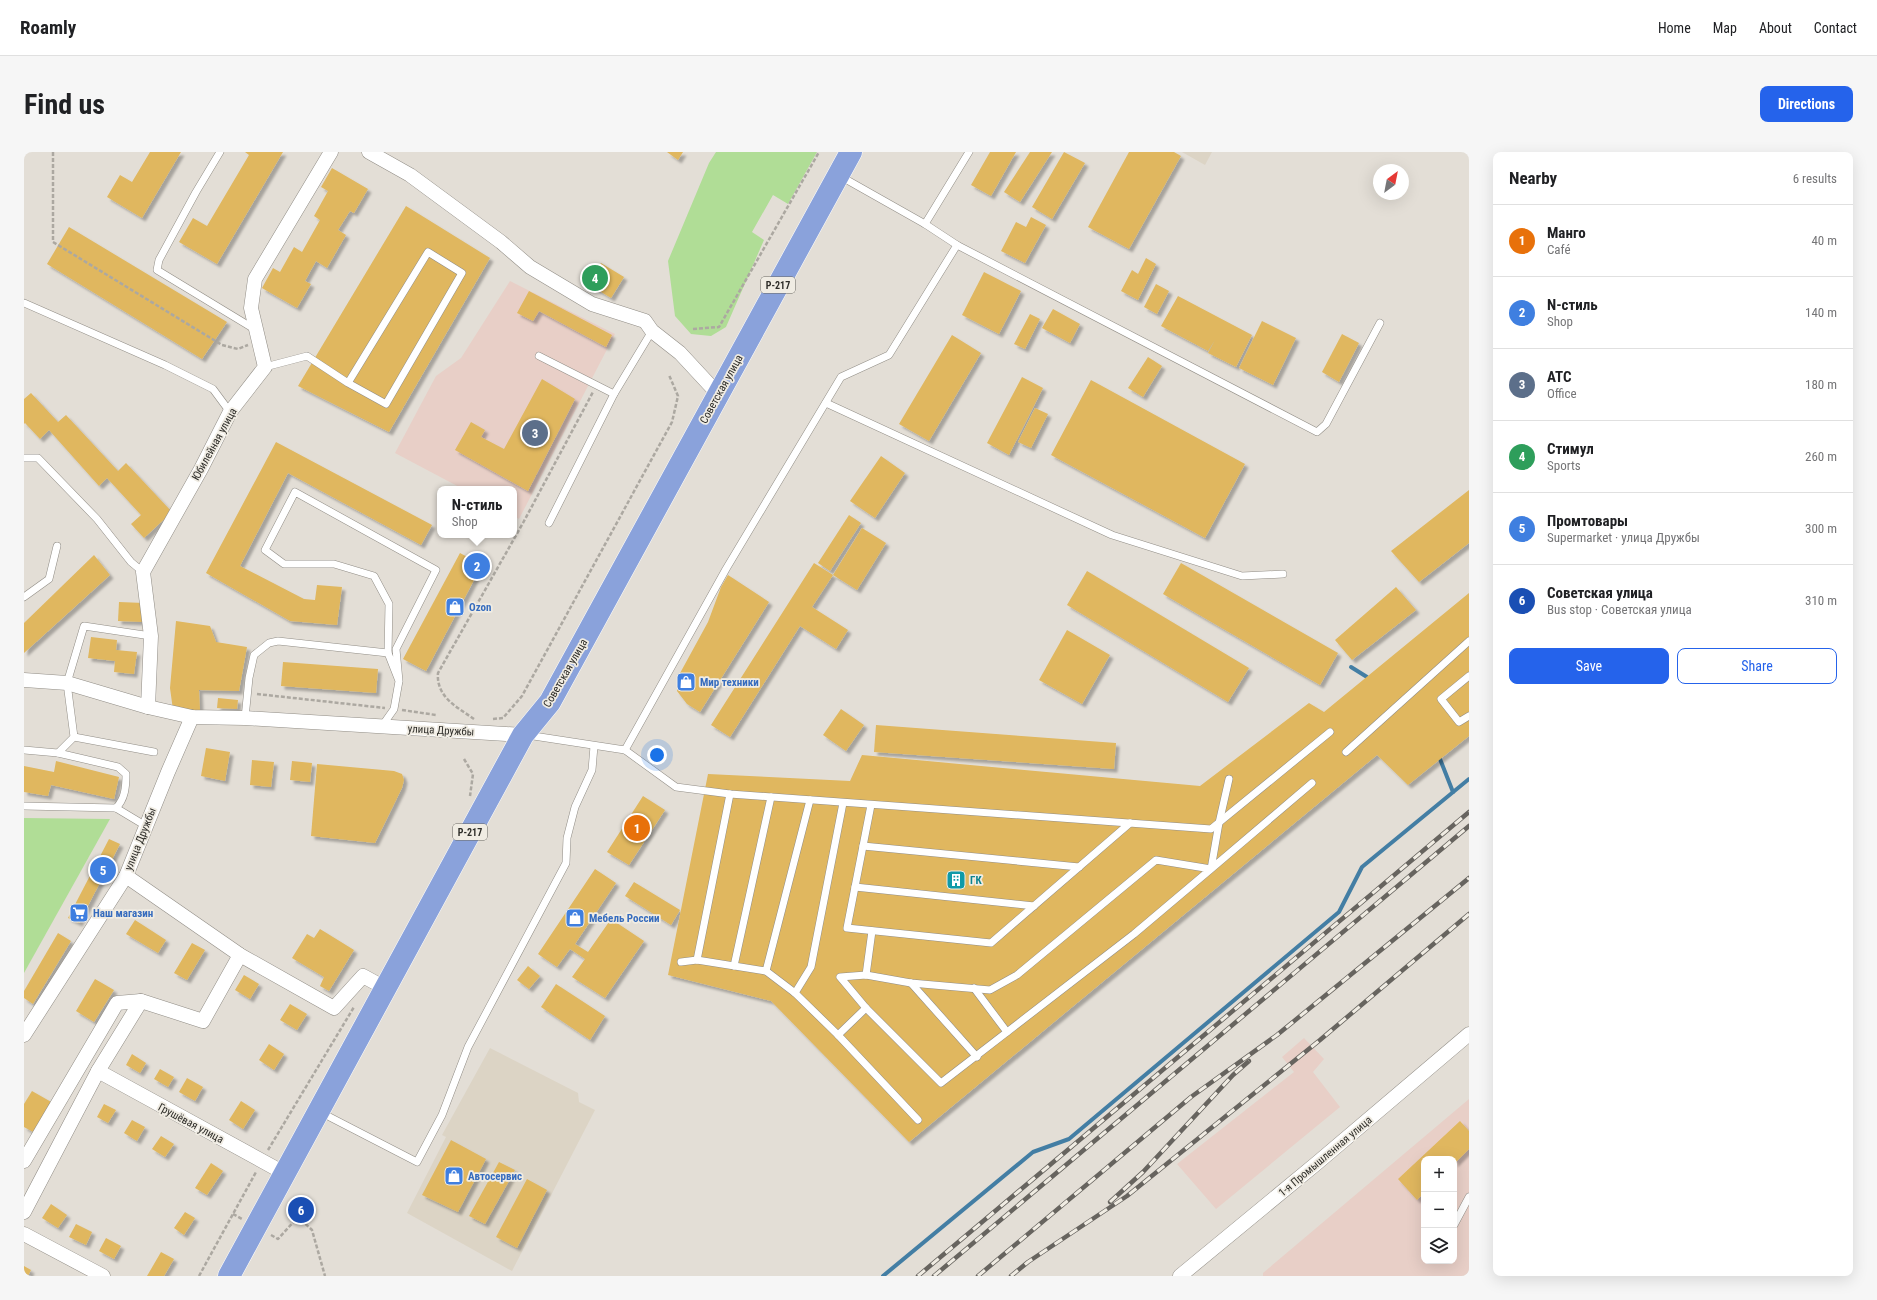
<!DOCTYPE html>
<html lang="en">
<head>
<meta charset="utf-8">
<style>
	body { margin:0; font-family:"Roboto Condensed",sans-serif; background:#f6f6f6; color:#202124 }
	.controls { position:absolute; right:12px; bottom:12px; display:grid; overflow:hidden; border-radius:8px; box-shadow:0 4px 16px #0002 }
	.controls button { width:36px; height:36px; display:grid; place-items:center; padding:0; border:0; border-bottom:1px solid #e0e0e0; background:#fff; color:#202124; font:20px sans-serif }
	.compass { position:absolute; left:1349px; top:12px; width:36px; height:36px; border-radius:50%; background:#fff; box-shadow:0 4px 16px #0002; rotate:32deg }
	.you { position:absolute; left:633px; top:603px; width:14px; height:14px; margin:-10px; border:3px solid #fff; border-radius:50%; background:#1a73e8; box-shadow:0 0 0 6px #1a73e833 }
	.badge { display:grid; place-items:center; width:26px; height:26px; border-radius:50%; background:#2563eb; color:#fff; font-size:13px; font-weight:700 }
	.pin { position:absolute; translate:-50% -50%; border:2px solid #fff; box-shadow:0 1px 4px #0006 }
	.popup { position:absolute; left:413px; top:334px; width:80px; height:52px; box-sizing:border-box; display:grid; place-content:center; border-radius:8px; background:#fff; filter:drop-shadow(0 1px 3px #0005); font-size:13px; white-space:nowrap; color:#757577 }
	.popup b { font-size:15px; color:#202124 }
	.popup::after { content:''; position:absolute; left:50%; top:100%; margin-left:-8px; border:8px solid transparent; border-top-color:#fff }
	.list { margin:0; padding:0; list-style:none }
	h2 { display:flex; justify-content:space-between; align-items:center; height:52px; margin:0; padding:0 16px; font-size:17px }
	h2 small { font-size:13px; font-weight:400; color:#757577 }
	.list li { display:grid; grid-template-columns:26px 1fr auto; gap:12px; align-items:center; box-sizing:border-box; height:72px; padding:0 16px; border-top:1px solid #e0e0e0 }
	.list b { display:block; font-size:15px; white-space:nowrap }
	.list p { margin:0; font-size:13px; white-space:nowrap; color:#757577 }
	.list em { font-size:13px; font-style:normal; color:#757577 }
	.actions { display:flex; gap:8px; padding:12px 16px }
	.actions a { flex:1; padding:9px 0; border:1px solid #2563eb; border-radius:8px; text-align:center; font-size:14px; color:#2563eb }
	.actions .main { background:#2563eb; color:#fff }
	.icon { flex:none; width:22px; height:22px; fill:none; stroke:currentColor; stroke-width:2; stroke-linecap:round; stroke-linejoin:round }
	.map { position:relative; flex:none; width:1445px; height:1124px; overflow:hidden; border-radius:8px }
	header { display:flex; align-items:center; gap:24px; box-sizing:border-box; height:56px; padding:0 20px; background:#fff; border-bottom:1px solid #e0e0e0 }
	header strong { font-size:19px }
	nav { display:flex; gap:22px; margin-inline-start:auto; font-size:14px }
	.intro { display:flex; align-items:center; justify-content:space-between; box-sizing:border-box; height:96px; padding:0 24px }
	h1 { margin:0; font-size:28px }
	.button { padding:10px 18px; border-radius:8px; background:#2563eb; color:#fff; font-size:14px; font-weight:700 }
	main { display:flex; gap:24px; padding:0 24px }
	aside { flex:1; background:#fff; border-radius:8px; box-shadow:0 4px 16px #0002 }
	.map>svg:first-child { display:block }
</style>
</head>
<body>
<header>
<strong>Roamly</strong>
<nav><a>Home</a><a>Map</a><a>About</a><a>Contact</a></nav>
</header>
<div class="intro"><h1>Find us</h1><a class="button">Directions</a></div>
<main>
<div class="map">
<svg width="1445" height="1124" viewBox="0 0 1445 1124">
	<defs>
		<filter id="shadow"><feDropShadow dx="3.5" dy="3.5" stdDeviation="1" flood-color="#0004"/></filter>
	</defs>
	<rect width="100%" height="100%" fill="#e3ded6"/>
	<g fill="#dcd4c5">
		<path d="M1158,0h30l-7,13z"/>
		<path d="M466,896l88,45 1,9 16,8 -83,161 -105,-58 39,-76 -4,-2z"/>
	</g>
	<g fill="#e8cfc7" fill-rule="evenodd">
		<path d="M486,129l105,53 -96,185 -5,-3v-27h-51l-68,-36 41,-77 25,-18z"/>
		<path d="M1280,886l20,21 -11,13 27,35 -124,102 -39,-45 117,-92 -12,-15z"/>
		<path d="M1445,947v177h-206v-3zM1400,1007h30v102h-30z"/>
	</g>
	<g fill="#b0dd96">
		<path d="M692,0h101l-29,52 -15,-9 -21,37 12,8 -38,87 -15,9 -20,-2 -16,-18 -7,-55 41,-98z"/>
		<path d="M0,666l86,1 -86,154z"/>
	</g>
	<g fill="none" stroke-linecap="round" stroke-linejoin="round">
		<g stroke="#437ea4" stroke-width="4">
			<path d="M1327,515l16,10"/>
			<path d="M1416,607l13,33"/>
			<path d="M859,1124l150,-124 36,-13 270,-227 23,-45 107,-88"/>
		</g>
	</g>
	<g fill="#e0b75e" filter="url(#shadow)">
		<path d="M126,0h31l-39,66 -35,-21 13,-22 12,7z"/>
		<path d="M221,0h38l-66,112 -38,-22 14,-24 14,8 42,-71z"/>
		<path d="M643,0h16l-5,8z"/>
		<path d="M966,0h26l-25,44 -20,-11z"/>
		<path d="M1006,0h22l-32,50 -16,-10z"/>
		<path d="M1040,0l21,11 -33,56 -20,-12z"/>
		<path d="M1105,0h45l7,4 -52,93 -41,-22z"/>
		<path d="M308,16l36,21 -14,24 -4,-2 -12,19 8,5 -19,33 -11,-7 -11,20 6,3 -14,24 -35,-20 11,-20 7,4 14,-25 8,5 18,-32 -6,-4 14,-25 -7,-4z"/>
		<path d="M382,54l84,52 -101,174 -91,-46z"/>
		<path d="M1007,65l15,8 -21,38 -24,-12 15,-29 10,5z"/>
		<path d="M45,75l158,95 -25,37 -155,-95z"/>
		<path d="M1122,106l10,6 -18,36 -17,-9 11,-21 6,4z"/>
		<path d="M577,111l23,14 -13,21 -23,-14z"/>
		<path d="M960,120l37,19 -22,43 -37,-19z"/>
		<path d="M1132,132l13,7 -12,23 -13,-7z"/>
		<path d="M505,139l83,44 -6,12 -67,-36 -6,10 -16,-8z"/>
		<path d="M1154,144l74,39 -16,32 -28,-14 7,-13 -7,11 -47,-25z"/>
		<path d="M1029,157l27,15 -10,19 -28,-15z"/>
		<path d="M1006,162l10,5 -15,30 -11,-5z"/>
		<path d="M1238,169l34,17 -23,47 -34,-17z"/>
		<path d="M1318,182l17,9 -20,39 -17,-10z"/>
		<path d="M928,183l29,18 -52,88 -30,-17z"/>
		<path d="M1124,205l14,9 -19,31 -15,-9z"/>
		<path d="M998,225l21,11 -34,67 -22,-12z"/>
		<path d="M518,227l33,20 -47,92 -73,-41 16,-28 14,8 -4,7 23,12z"/>
		<path d="M1067,228l154,84 -40,74 -154,-83z"/>
		<path d="M7,241l27,29 8,-7 52,56 8,-8 46,49 -28,26 -13,-14 10,-9 -34,-37 -8,8 -50,-56 -9,9 -15,-16 -1,1v-25z"/>
		<path d="M1011,256l13,6 -17,34 -13,-6z"/>
		<path d="M252,290l156,83 -11,20 -133,-72 -48,93 64,33 11,1 2,-15 25,2 -5,38 -47,-4 -84,-48z"/>
		<path d="M857,304l24,17 -30,45 -25,-17z"/>
		<path d="M1445,338v53l-50,39 -28,-31z"/>
		<path d="M825,363l12,8 -31,48 -12,-8z"/>
		<path d="M838,376l24,15 -29,47 -24,-15z"/>
		<path d="M436,401l22,12 -56,106 -23,-12z"/>
		<path d="M70,403l16,20 -86,78v-30z"/>
		<path d="M790,411l19,12 -21,32 36,23 -12,19 -36,-23 -70,111 -19,-12z"/>
		<path d="M1157,411l157,90 -18,32 -157,-91z"/>
		<path d="M1063,419l162,97 -21,34 -161,-97z"/>
		<path d="M704,423l41,27 -69,110 -13,-8 -10,-13 2,-16 29,-53 13,-35z"/>
		<path d="M1372,435l20,23 -64,50 -17,-20z"/>
		<path d="M1445,441v143l-61,49 -31,-30 -468,387 -138,-141 -103,-26 40,-201 142,7 12,-26 338,31 109,-83 15,9z"/>
		<path d="M95,450l25,1 -1,19 -25,-1z"/>
		<path d="M152,469l34,5 6,16 31,5 -8,44 -40,-1 1,20h-27l-3,-22z"/>
		<path d="M1043,478l43,25 -28,49 -43,-24z"/>
		<path d="M67,485l26,3 -1,10 21,2 -3,22 -20,-2 1,-11 -27,-3z"/>
		<path d="M259,510l95,7 -2,24 -95,-7z"/>
		<path d="M194,546l20,2 -1,9 -20,-1z"/>
		<path d="M817,557l23,16 -18,26 -23,-16z"/>
		<path d="M852,573l240,18 -2,26 -240,-17z"/>
		<path d="M182,596l24,4 -5,29 -24,-5z"/>
		<path d="M228,608l22,2 -3,25 -21,-2z"/>
		<path d="M32,609l63,16 -5,22 -63,-14 -3,11 -24,-4v-26l30,6z"/>
		<path d="M268,609l20,2 -2,19 -20,-2z"/>
		<path d="M293,612l77,7 8,3 2,6 -2,8 -27,55 -64,-7z"/>
		<path d="M619,644l22,14 -36,55 -22,-13z"/>
		<path d="M85,687l11,5 -41,79 -11,-5z"/>
		<path d="M571,717l21,14 -41,61 13,8 23,-33 33,22 -39,57 -33,-21 13,-18 -15,-10 -13,18 -19,-13z"/>
		<path d="M610,730l46,28 -9,15 -46,-29z"/>
		<path d="M111,768l31,20 -8,13 -32,-19z"/>
		<path d="M296,777l34,21 -25,41 -9,-5 4,-9 -32,-19 15,-24 7,4z"/>
		<path d="M34,781l13,8 -38,63 -9,-6v-7z"/>
		<path d="M168,791l13,7 -18,30 -13,-7z"/>
		<path d="M504,814l12,10 -11,13 -12,-9z"/>
		<path d="M220,823l15,9 -9,15 -15,-9z"/>
		<path d="M71,827l19,11 -20,32 -18,-11z"/>
		<path d="M532,832l49,32 -15,24 -49,-33z"/>
		<path d="M266,852l17,10 -10,16 -17,-10z"/>
		<path d="M245,892l15,10 -10,16 -15,-10z"/>
		<path d="M108,902l14,9 -6,10 -14,-8z"/>
		<path d="M136,917l14,8 -6,10 -14,-8z"/>
		<path d="M163,926l16,9 -8,14 -16,-9z"/>
		<path d="M8,939l21,12 -18,30 -11,-6v-23z"/>
		<path d="M217,949l14,9 -12,19 -14,-9z"/>
		<path d="M80,952l12,6 -8,13 -11,-6z"/>
		<path d="M108,968l13,7 -8,14 -13,-8z"/>
		<path d="M1436,969l9,10v18l-15,15v-5h-30v34l-7,7 -19,-21z"/>
		<path d="M137,984l13,8 -9,13 -13,-8z"/>
		<path d="M427,988l35,19 -28,53 -36,-17z"/>
		<path d="M475,1010l16,8 -30,54 -16,-8z"/>
		<path d="M187,1011l12,8 -16,24 -12,-7z"/>
		<path d="M503,1027l20,11 -30,58 -21,-11z"/>
		<path d="M27,1052l16,11 -9,13 -16,-10z"/>
		<path d="M161,1060l10,6 -11,17 -10,-7z"/>
		<path d="M52,1072l16,8 -6,13 -17,-8z"/>
		<path d="M82,1086l15,8 -7,13 -15,-8z"/>
		<path d="M137,1100l13,7 -10,17h-17z"/>
		<path d="M0,1114l7,4 -3,6h-4z"/>
	</g>
	<g fill="none" stroke-linecap="round" stroke-linejoin="round">
		<defs>
			<g id="service">
				<path d="M196,0l-24,40 -37,68 -2,10 99,60"/>
				<path d="M901,72l44,-72"/>
				<path d="M933,93l360,187 9,-8 54,-101"/>
				<path d="M0,151l141,62 48,24 17,23"/>
				<path d="M515,204l75,38"/>
				<path d="M241,215l42,-11 41,27 38,21 76,-131 -34,-21 -80,131"/>
				<path d="M802,251l286,132 130,41 41,-2"/>
				<path d="M0,306h14l59,61 34,43 12,10"/>
				<path d="M525,371l65,-129 38,-63"/>
				<path d="M0,445l25,-18 8,-33"/>
				<path d="M1445,524l-28,23 18,23 10,-6"/>
				<path d="M221,566l4,-40 5,-23 15,-12 9,-2 110,12"/>
				<path d="M358,574l12,-17 5,-28 -3,-32 40,-79 -141,-78 -30,58 19,14h50l40,12 15,28 -1,49 11,28"/>
				<path d="M503,583l98,15 101,-181 115,-192 48,-22 68,-110 -32,-21 -85,-48"/>
				<path d="M50,585l80,15"/>
				<path d="M0,598l34,3 16,-16 -7,-54 17,-57 67,10"/>
				<path d="M601,598l51,37 54,7 481,35 119,-97"/>
				<path d="M1322,600l123,-111"/>
				<path d="M34,601l60,14 8,7c0,13 -1,25 -10,34"/>
				<path d="M1205,627l-10,44 -8,46 -77,65 -193,149 -75,-75 -26,-31 26,-2 45,8 79,7 27,-15 139,-115 55,9 101,-86"/>
				<path d="M847,653l-24,123 144,15 139,-120"/>
				<path d="M0,654l92,2 30,18"/>
				<path d="M839,694l216,21"/>
				<path d="M831,735l179,19"/>
				<path d="M673,808l33,-166"/>
				<path d="M657,810l16,-2 69,11 29,22 43,42 80,85"/>
				<path d="M710,814l37,-169"/>
				<path d="M742,819l44,-171"/>
				<path d="M842,823l6,-44"/>
				<path d="M887,831l66,74"/>
				<path d="M950,836l33,44"/>
				<path d="M771,841l16,-26 32,-164"/>
				<path d="M814,883l28,-27"/>
				<path d="M296,960l97,50 25,-47 26,-68 98,-184 1,-25 8,-31 17,-37 2,-24"/>
				<path d="M1430,1073l15,-28"/>
			</g>
			<g id="minor">
				<path d="M345,0l41,23 91,67 29,25 62,37 53,17 7,10 28,22 38,41"/>
				<path d="M0,528l43,3 81,24 44,10 53,1 278,17"/>
				<path d="M124,555l3,-71 -8,-64 58,-103 29,-57 35,-45 -14,-59 4,-29 76,-127"/>
				<path d="M102,724l114,79 94,53 29,-32 22,12"/>
				<path d="M0,883l102,-159 42,-104 24,-55"/>
				<path d="M74,919l188,103"/>
				<path d="M0,1009l93,-158 24,-2"/>
				<path d="M0,1060l74,-141 43,-70 62,20 37,-66"/>
				<path d="M0,1082l79,42"/>
				<path d="M1156,1124l137,-113 152,-129"/>
			</g>
			<path id="trunk" d="M205,1124l294,-541 27,-33 301,-550"/>
		</defs>
		<use href="#service" stroke="#918d86" stroke-width="8"/>
		<use href="#minor" stroke="#918d86" stroke-width="15"/>
		<use href="#trunk" stroke="#fff" stroke-width="23"/>
		<g stroke="#aca8a1" stroke-width="2.5" stroke-dasharray="4 2" stroke-linecap="butt">
			<path d="M29,0v90l169,103 16,4 10,-4"/>
			<path d="M669,177l26,-2 100,-175"/>
			<path d="M233,542l128,14"/>
			<path d="M378,558l34,5"/>
			<path d="M450,567c-17,-12 -38,-22 -36,-46l85,-150 70,-131"/>
			<path d="M469,567l10,-1 19,-22 150,-274 6,-26 -9,-21"/>
			<path d="M440,607l9,15 -3,22"/>
			<path d="M244,998l86,-143"/>
			<path d="M209,1062l9,5"/>
			<path d="M247,1083l7,4 20,-22 14,13 13,46"/>
			<path d="M175,1124l57,-104"/>
		</g>
		<use href="#service" stroke="#fff" stroke-width="7"/>
		<use href="#minor" stroke="#fff" stroke-width="14"/>
		<use href="#trunk" stroke="#8aa2db" stroke-width="22"/>
		<defs>
			<g id="rail">
				<path d="M1086,1050l33,-30 90,-97 16,-14"/>
				<path d="M894,1124l551,-464"/>
				<path d="M910,1124l535,-450"/>
				<path d="M954,1124l213,-179 86,-62 192,-157"/>
				<path d="M987,1124l17,-14 99,-66 193,-156 149,-126"/>
			</g>
		</defs>
		<use href="#rail" stroke="#67645f" stroke-width="4.5"/>
		<use href="#rail" stroke="#f0ece3" stroke-width="3" stroke-dasharray="9" stroke-linecap="butt"/>
	</g>
	<defs>
		<symbol id="shop-square" viewBox="-11 -11 22 22"><rect x="-9" y="-9" width="18" height="18" rx="4" fill="#3f7fe0" stroke="#f0ece3"/><path d="M-5-2.5h2.3a2.7 3.5 0 0 1 5.4 0H5L5.5 6h-11ZM-1.5-2.5h3a1.5 2.3 0 0 0-3 0Z" fill="#fff"/></symbol>
		<symbol id="building-square" viewBox="-11 -11 22 22"><rect x="-9" y="-9" width="18" height="18" rx="4" fill="#0f9aa8" stroke="#f0ece3"/><path d="M-4-6H4V6H1V3H-1V6H-4ZM-2.5-4.3h1.7v1.8h-1.7ZM.8-4.3h1.7v1.8H.8ZM-2.5-1h1.7V.8h-1.7ZM.8-1h1.7V.8H.8Z" fill="#fff"/></symbol>
		<symbol id="supermarket-square" viewBox="-11 -11 22 22"><rect x="-9" y="-9" width="18" height="18" rx="4" fill="#3f7fe0" stroke="#f0ece3"/><path d="M-6-5.5h2.5l.6 2H6L4.5 2H-2.5L-4.4-4H-6ZM-1.5 3.2a1.3 1.3 0 1 0 .1 0ZM3 3.2a1.3 1.3 0 1 0 .1 0Z" fill="#fff"/></symbol>
	</defs>
	<g fill-rule="evenodd">
		<use href="#shop-square" x="420" y="444" width="22" height="22"/>
		<use href="#shop-square" x="651" y="519" width="22" height="22"/>
		<use href="#building-square" x="921" y="717" width="22" height="22"/>
		<use href="#supermarket-square" x="44" y="750" width="22" height="22"/>
		<use href="#shop-square" x="540" y="755" width="22" height="22"/>
		<use href="#shop-square" x="419" y="1013" width="22" height="22"/>
	</g>
	<g text-anchor="middle" stroke-width="3.5" stroke-linejoin="round" paint-order="stroke">
		<g fill="#f0ece3" stroke="#686661" stroke-width="1">
			<rect x="737" y="125" width="34" height="16" rx="3"/>
			<rect x="429" y="672" width="34" height="16" rx="3"/>
		</g>
		<g font-size="10" font-weight="bold" fill="#2e2d29">
			<text x="754" y="137">Р-217</text>
			<text x="446" y="684">Р-217</text>
		</g>
		<g font-size="11" fill="#2e2d29" stroke="#f0ece3">
			<text transform="translate(697 237) rotate(-61)" y="4">Советская улица</text>
			<text transform="translate(190 292) rotate(-61)" y="4">Юбилейная улица</text>
			<text transform="translate(541 521) rotate(-60)" y="4">Советская улица</text>
			<text transform="translate(417 578) rotate(3)" y="4">улица Дружбы</text>
			<text transform="translate(116 687) rotate(-68)" y="4">улица Дружбы</text>
			<text transform="translate(167 971) rotate(28)" y="4">Грушёвая улица</text>
			<text transform="translate(1301 1004) rotate(-40)" y="4">1-я Промышленная улица</text>
		</g>
		<g font-size="11" font-weight="bold" fill="#366cbe" stroke="#f0ece3" text-anchor="start">
			<text x="445" y="459">Ozon</text>
			<text x="676" y="534">Мир техники</text>
			<text x="69" y="765">Наш магазин</text>
			<text x="565" y="770">Мебель России</text>
			<text x="444" y="1028">Автосервис</text>
		</g>
		<g font-size="11" font-weight="bold" fill="#0d838f" stroke="#f0ece3" text-anchor="start">
			<text x="946" y="732">ГК</text>
		</g>
	</g>
</svg>
<div class="controls">
<button>+</button>
<button>−</button>
<button><svg class="icon" aria-label="layers" viewBox="0 0 24 24"><path d="M12 4l9 5-9 5-9-5zM3 14l9 5 9-5"/></svg></button>
</div>
<svg class="compass" viewBox="-18 -18 36 36"><path d="M0-13l5 13h-10z" fill="#e53935"/><path d="M0 13l5-13h-10z" fill="#757577"/></svg>
<div class="you"></div>
<div class="pin badge" style="left:613px;top:676px;background:#e8710a">1</div>
<div class="pin badge" style="left:453px;top:414px;background:#3f7fe0">2</div>
<div class="popup"><b>N-стиль</b>Shop</div>
<div class="pin badge" style="left:511px;top:281px;background:#5c6f8a">3</div>
<div class="pin badge" style="left:571px;top:126px;background:#2e9e5b">4</div>
<div class="pin badge" style="left:79px;top:718px;background:#3f7fe0">5</div>
<div class="pin badge" style="left:277px;top:1058px;background:#1a4fb4">6</div>
</div>
<aside>
<h2>Nearby<small>6 results</small></h2>
<ul class="list">
<li><span class="badge" style="background:#e8710a">1</span><div><b>Манго</b><p>Café</p></div><em>40 m</em></li>
<li><span class="badge" style="background:#3f7fe0">2</span><div><b>N-стиль</b><p>Shop</p></div><em>140 m</em></li>
<li><span class="badge" style="background:#5c6f8a">3</span><div><b>АТС</b><p>Office</p></div><em>180 m</em></li>
<li><span class="badge" style="background:#2e9e5b">4</span><div><b>Стимул</b><p>Sports</p></div><em>260 m</em></li>
<li><span class="badge" style="background:#3f7fe0">5</span><div><b>Промтовары</b><p>Supermarket · улица Дружбы</p></div><em>300 m</em></li>
<li><span class="badge" style="background:#1a4fb4">6</span><div><b>Советская улица</b><p>Bus stop · Советская улица</p></div><em>310 m</em></li>
</ul>
<div class="actions"><a class="main">Save</a><a>Share</a></div>
</aside>
</main>
</body>
</html>
